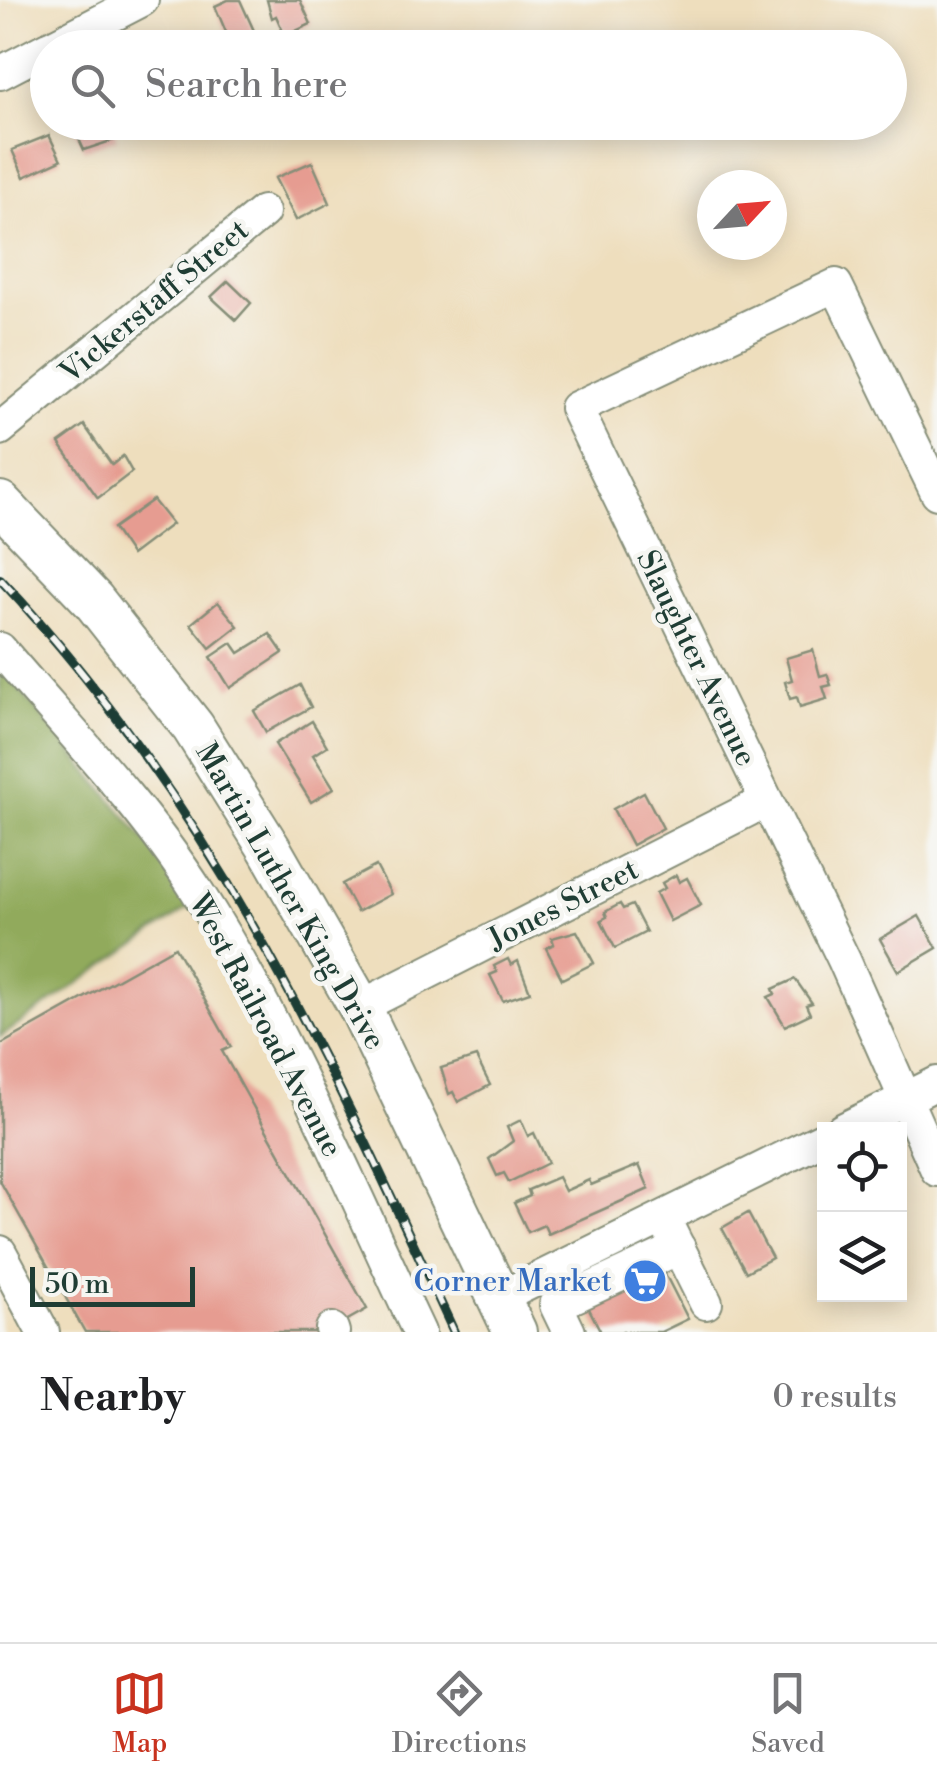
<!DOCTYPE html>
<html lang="en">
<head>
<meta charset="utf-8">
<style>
	body { margin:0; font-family:"Libre Bodoni",serif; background:#f2f2f2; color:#202124 }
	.controls { position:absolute; right:30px; bottom:30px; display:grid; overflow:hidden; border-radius:0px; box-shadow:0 5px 25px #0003 }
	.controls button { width:90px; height:90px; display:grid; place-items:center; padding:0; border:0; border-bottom:2px solid #e0e0e0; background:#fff; color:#202124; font:50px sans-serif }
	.compass { position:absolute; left:697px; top:170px; width:90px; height:90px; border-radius:50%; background:#fff; box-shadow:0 5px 25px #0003; rotate:64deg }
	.scale { position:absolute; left:30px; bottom:25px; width:165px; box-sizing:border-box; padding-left:10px; border:5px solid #1f3d34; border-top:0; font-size:28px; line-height:35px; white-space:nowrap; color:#1f3d34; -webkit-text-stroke:8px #f6f6f2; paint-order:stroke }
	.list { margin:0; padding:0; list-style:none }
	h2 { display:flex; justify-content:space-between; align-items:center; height:130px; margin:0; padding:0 40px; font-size:42px }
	h2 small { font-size:32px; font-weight:400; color:#757577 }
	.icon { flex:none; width:55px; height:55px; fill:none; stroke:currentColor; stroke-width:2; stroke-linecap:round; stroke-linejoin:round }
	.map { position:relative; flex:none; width:937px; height:1332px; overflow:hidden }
	.search { position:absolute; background:#fff; box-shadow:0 5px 25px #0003; left:30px; right:30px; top:30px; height:110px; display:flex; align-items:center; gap:25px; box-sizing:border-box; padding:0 35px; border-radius:55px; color:#757577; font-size:38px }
	.sheet { height:310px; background:#fff }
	nav { display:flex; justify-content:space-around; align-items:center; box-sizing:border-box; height:140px; border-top:2px solid #e0e0e0; background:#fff; font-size:28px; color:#757577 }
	nav a { display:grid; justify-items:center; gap:5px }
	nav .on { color:#c8321e }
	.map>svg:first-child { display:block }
</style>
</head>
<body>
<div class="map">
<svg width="937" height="1332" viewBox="0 0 937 1332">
	<rect width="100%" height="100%" fill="#f6f6f2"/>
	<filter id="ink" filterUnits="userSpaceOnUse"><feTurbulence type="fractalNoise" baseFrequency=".01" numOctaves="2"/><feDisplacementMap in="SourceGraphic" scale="20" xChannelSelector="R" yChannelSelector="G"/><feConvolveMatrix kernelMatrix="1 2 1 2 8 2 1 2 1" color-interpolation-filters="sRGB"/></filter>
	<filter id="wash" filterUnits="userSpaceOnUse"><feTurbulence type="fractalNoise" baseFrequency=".0048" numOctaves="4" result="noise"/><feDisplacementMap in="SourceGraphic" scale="40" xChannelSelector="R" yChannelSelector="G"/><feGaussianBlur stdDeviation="2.25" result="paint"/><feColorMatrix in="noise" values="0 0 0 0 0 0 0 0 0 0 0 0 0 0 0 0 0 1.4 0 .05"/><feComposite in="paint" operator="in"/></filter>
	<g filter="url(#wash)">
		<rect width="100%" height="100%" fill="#eedebd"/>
		<path fill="#91aa5b" stroke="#587448" stroke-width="2.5" d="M0,666l197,236 -197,135z"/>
		<g id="blocks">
			<g fill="#e69c91">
				<path d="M228,0h12l15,33 -24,11 -16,-38z"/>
				<path d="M267,0h33l11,24 -26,12 -9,-20 -4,2z"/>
				<path d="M109,122l8,17 -33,11 -12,-26z"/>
				<path d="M49,135l12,25 -37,17 -12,-27z"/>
				<path d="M312,162l18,41 -34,17 -21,-42z"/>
				<path d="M228,281l23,22 -15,17 -25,-23z"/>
				<path d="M84,425l28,40 11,-9 9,16 -34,26 -39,-55z"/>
				<path d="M153,500l19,24 -41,31 -18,-27z"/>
				<path d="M218,602l20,24 -28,22 -19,-24z"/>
				<path d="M270,634l13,19 -53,35 -19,-31 21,-14 7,10z"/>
				<path d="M813,650l7,26 7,-2 4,11 -8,2 4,12 -27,8 -3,-10 -7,2 -5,-17 7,-2 -6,-22z"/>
				<path d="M300,685l11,22 -45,25 -12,-21z"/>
				<path d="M312,721l15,25 -14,9 21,33 -23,14 -36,-58z"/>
				<path d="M644,792l19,36 -31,17 -19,-36z"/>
				<path d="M376,866l15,28 -34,18 -15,-28z"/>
				<path d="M676,875l3,7 8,-4 14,27 -31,16 -14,-28 9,-5 -3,-5z"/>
				<path d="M620,904l3,5 9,-4 14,27 -31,16 -14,-28 6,-3 -2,-5z"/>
				<path d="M919,916l18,32 -39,23 -18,-32z"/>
				<path d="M577,931l17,32 -32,16 -16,-31 8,-4 -2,-6z"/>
				<path d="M175,947l56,100 -9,4 145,258 -41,23h-241l-85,-151v-136z"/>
				<path d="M508,959l3,6 7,-4 12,31 -27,9 -13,-26 7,-3 -3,-6z"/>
				<path d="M795,979l17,24 -6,2 4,9 -25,12 -17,-29 7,-3 -2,-5z"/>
				<path d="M476,1057l14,28 -32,17 -5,-10 -4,2 -8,-26z"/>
				<path d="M521,1120l7,16 6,-3 14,30 -39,19 -5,-9 -7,3 -8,-17 24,-18 -6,-14z"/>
				<path d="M639,1165l10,24 -101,45 -4,-9 -16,7 -14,-29 16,-7 -2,-6 30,-13 7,14 24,-11 2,5z"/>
				<path d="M748,1213l24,45 -26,14 -24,-44z"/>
				<path d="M659,1262l29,57 -27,13h-60l-17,-33z"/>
			</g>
		</g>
	</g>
	<g filter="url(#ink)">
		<use href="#blocks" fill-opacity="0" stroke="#868e78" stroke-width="2.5"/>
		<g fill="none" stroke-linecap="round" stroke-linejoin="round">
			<defs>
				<g id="minor">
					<path d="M49,48l93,-48"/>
					<path d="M0,73l48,-25"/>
					<path d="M0,429l263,-217"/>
					<path d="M937,493l-101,-208 -260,123 268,552 93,210"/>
					<path d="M0,649c66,78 141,155 197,242 88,137 152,293 222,441"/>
					<path d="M360,1007l406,-206"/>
					<path d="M842,1130l95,-47"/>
					<path d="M670,1231l36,72"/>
					<path d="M0,1252l43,80"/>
					<path d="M499,1298l325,-160"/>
					<path d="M332,1329l1,3"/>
					<path d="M569,1332l-13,-27 123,-57"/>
				</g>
				<path id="major" d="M0,503l93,97 100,127 76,121 91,159 155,325"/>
			</defs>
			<use href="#minor" stroke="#868e78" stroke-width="36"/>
			<use href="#major" stroke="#868e78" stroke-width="46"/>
			<use href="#minor" stroke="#fff" stroke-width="32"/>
			<use href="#major" stroke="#fff" stroke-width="42"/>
			<defs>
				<path id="rail" d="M0,579c211,223 327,478 454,753"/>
			</defs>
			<use href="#rail" stroke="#1f3d34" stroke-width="10"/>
			<use href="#rail" stroke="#f6f6f2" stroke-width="6" stroke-dasharray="19" stroke-linecap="butt"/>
		</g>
	</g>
	<defs>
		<symbol id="supermarket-disc" viewBox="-11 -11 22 22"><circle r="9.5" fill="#3f7fe0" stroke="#f6f6f2"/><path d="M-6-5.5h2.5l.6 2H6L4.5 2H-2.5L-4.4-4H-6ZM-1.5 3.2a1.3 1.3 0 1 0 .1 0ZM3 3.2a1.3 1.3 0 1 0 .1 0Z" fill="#fff"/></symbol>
	</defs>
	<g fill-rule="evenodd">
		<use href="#supermarket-disc" x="620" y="1256" width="50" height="50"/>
	</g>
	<g text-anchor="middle" stroke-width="9" stroke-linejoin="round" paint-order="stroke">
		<g font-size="30" fill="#1f3d34" stroke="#f6f6f2">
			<text transform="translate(154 301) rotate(-40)" y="10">Vickerstaff Street</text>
			<text transform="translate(697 658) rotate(64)" y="10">Slaughter Avenue</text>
			<text transform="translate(291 896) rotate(60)" y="10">Martin Luther King Drive</text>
			<text transform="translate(563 904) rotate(-27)" y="10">Jones Street</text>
			<text transform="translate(266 1025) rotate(62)" y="10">West Railroad Avenue</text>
		</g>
		<g font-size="30" fill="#366cbe" stroke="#f6f6f2" text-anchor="end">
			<text x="612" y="1291">Corner Market</text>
		</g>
	</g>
</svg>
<div class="controls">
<button><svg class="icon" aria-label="locate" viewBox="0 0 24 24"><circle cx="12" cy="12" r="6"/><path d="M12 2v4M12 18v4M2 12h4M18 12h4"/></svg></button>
<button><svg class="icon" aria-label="layers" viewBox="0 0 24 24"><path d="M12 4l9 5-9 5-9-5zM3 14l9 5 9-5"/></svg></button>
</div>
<svg class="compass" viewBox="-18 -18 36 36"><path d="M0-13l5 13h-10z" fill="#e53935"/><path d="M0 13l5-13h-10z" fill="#757577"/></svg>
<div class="scale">50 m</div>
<div class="search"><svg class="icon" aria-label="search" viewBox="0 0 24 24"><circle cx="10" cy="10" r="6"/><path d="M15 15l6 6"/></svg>Search here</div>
</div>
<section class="sheet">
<h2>Nearby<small>0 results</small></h2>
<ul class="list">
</ul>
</section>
<nav>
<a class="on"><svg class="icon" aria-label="map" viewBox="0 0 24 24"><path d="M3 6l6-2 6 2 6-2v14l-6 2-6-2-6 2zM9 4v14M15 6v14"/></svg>Map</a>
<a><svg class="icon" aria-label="directions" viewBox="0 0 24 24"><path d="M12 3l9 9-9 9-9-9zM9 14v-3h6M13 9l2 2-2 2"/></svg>Directions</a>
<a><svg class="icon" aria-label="saved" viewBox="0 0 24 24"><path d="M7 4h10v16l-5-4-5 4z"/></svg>Saved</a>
</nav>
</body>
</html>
